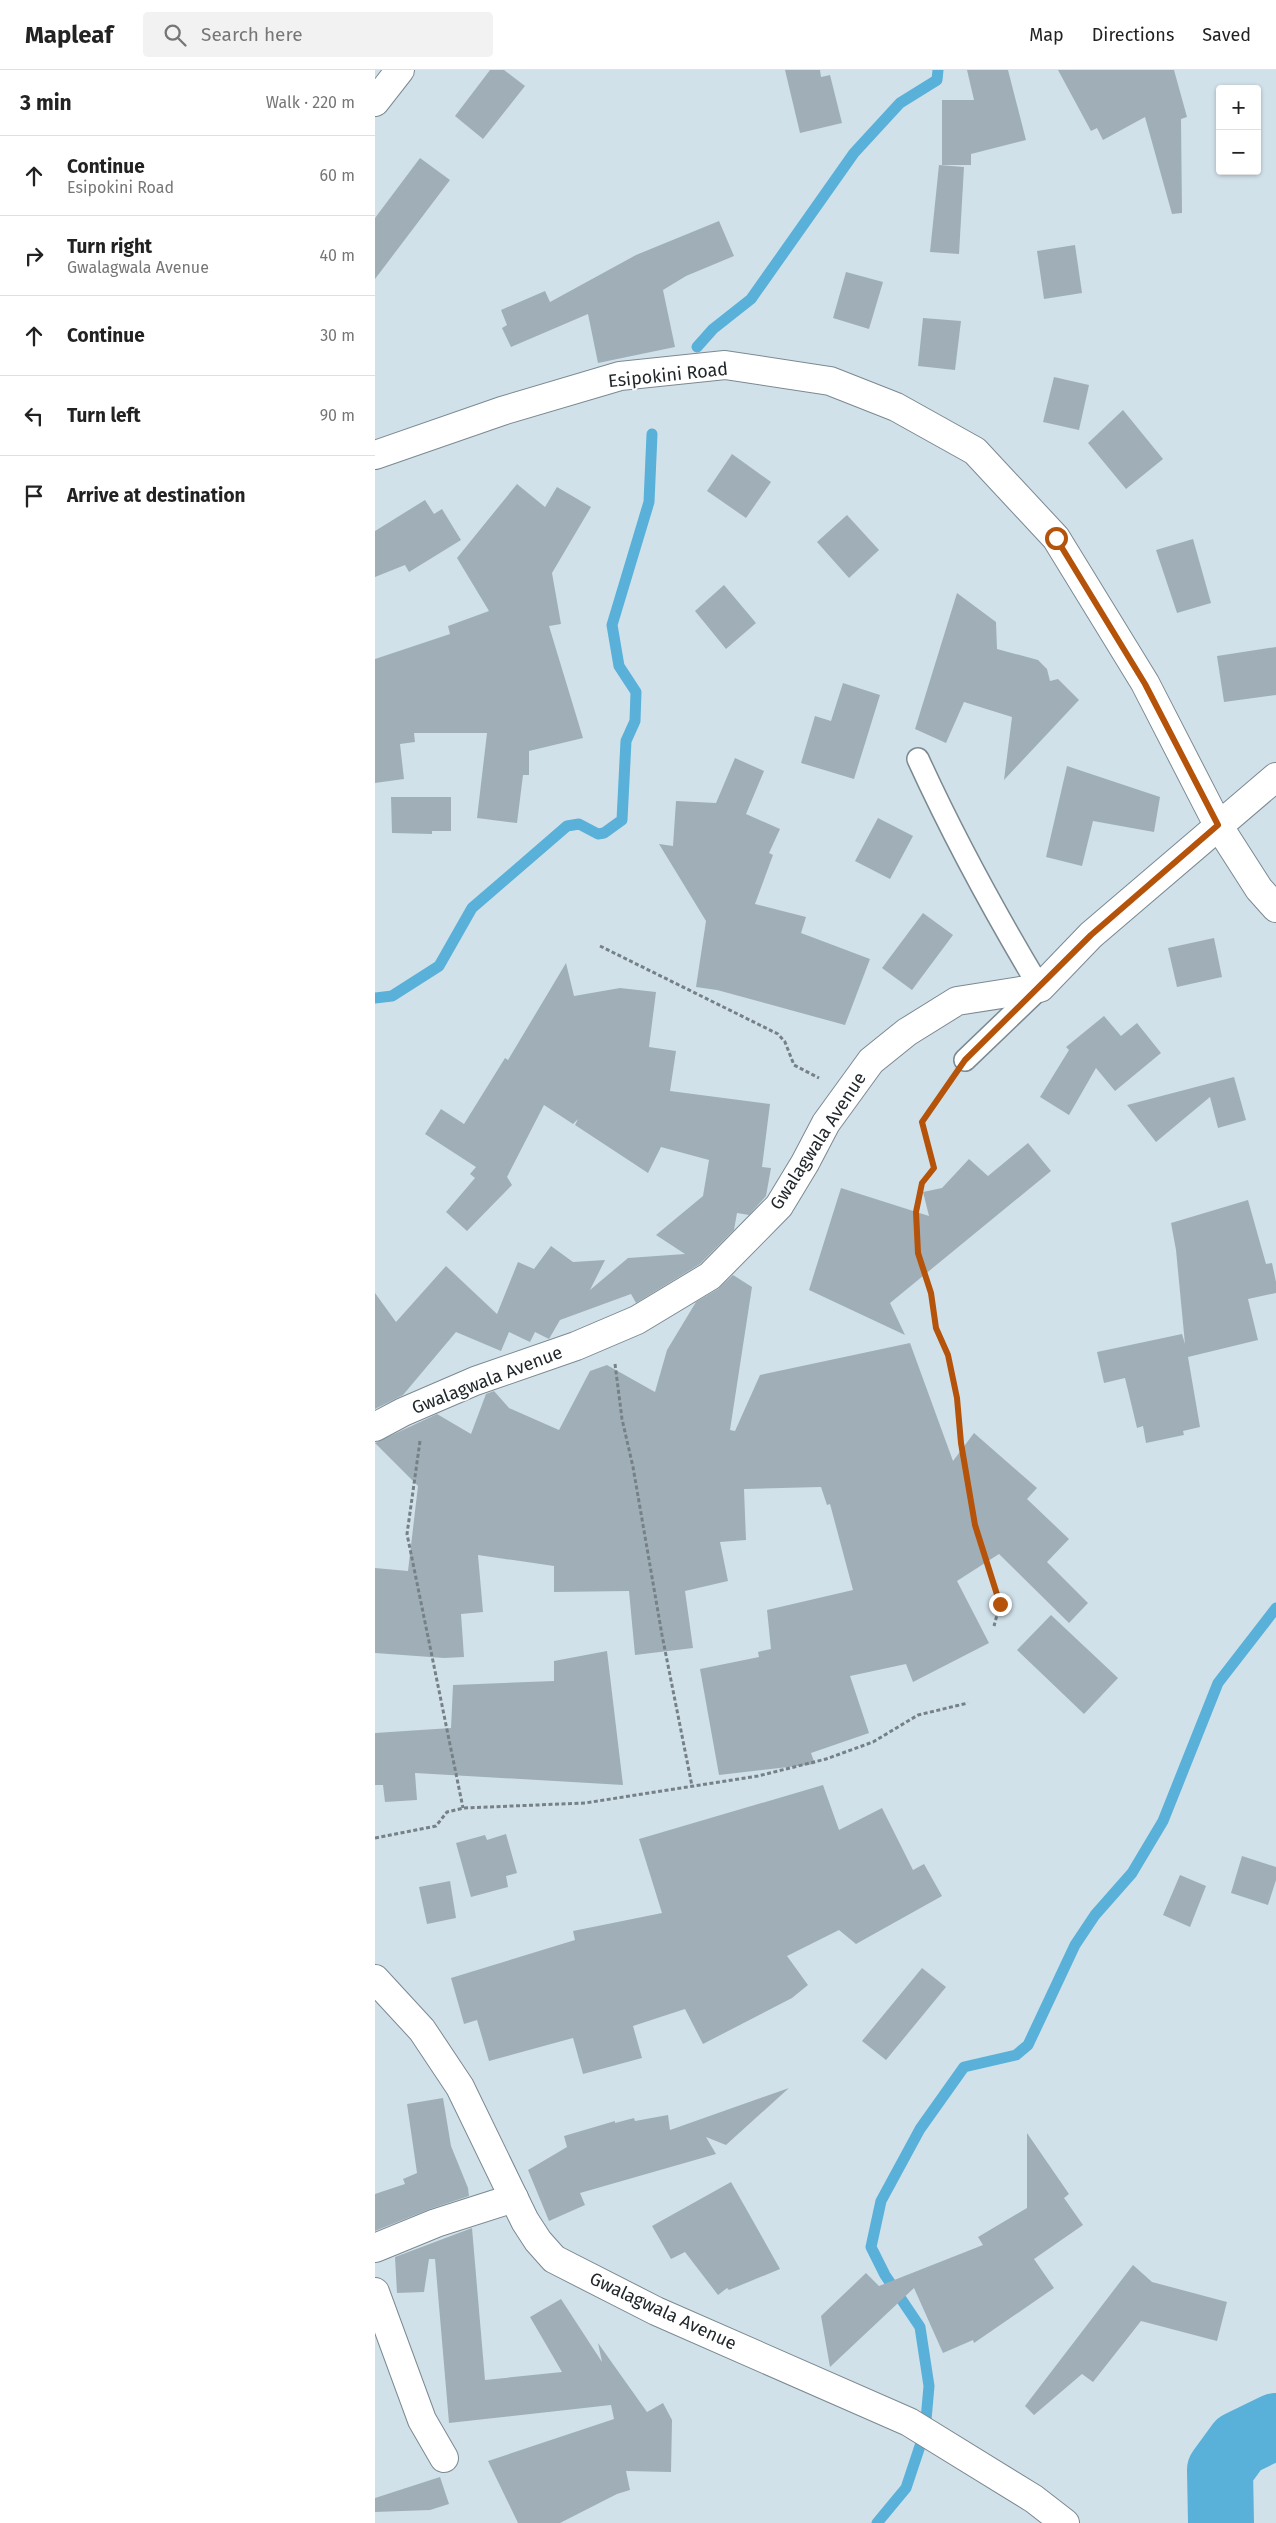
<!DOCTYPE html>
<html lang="en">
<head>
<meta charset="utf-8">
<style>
	body { margin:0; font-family:"Fira Sans",sans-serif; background:#f2f2f2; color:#222 }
	.controls { position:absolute; right:15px; top:15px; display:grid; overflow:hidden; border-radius:5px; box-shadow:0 1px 4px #0004 }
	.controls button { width:45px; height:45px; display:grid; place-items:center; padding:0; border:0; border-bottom:1px solid #e0e0e0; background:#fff; color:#222; font:25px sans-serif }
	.stop { position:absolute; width:15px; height:15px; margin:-11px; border:4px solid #b45309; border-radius:50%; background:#fff }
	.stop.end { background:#b45309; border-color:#fff; box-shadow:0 1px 5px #0008 }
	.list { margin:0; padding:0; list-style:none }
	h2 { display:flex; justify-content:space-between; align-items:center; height:65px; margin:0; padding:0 20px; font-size:21px }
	h2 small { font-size:16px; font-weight:400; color:#767676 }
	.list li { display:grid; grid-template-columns:32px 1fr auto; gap:15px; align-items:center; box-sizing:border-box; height:80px; padding:0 20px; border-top:1px solid #e0e0e0 }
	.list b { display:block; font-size:19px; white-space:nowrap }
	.list p { margin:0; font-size:16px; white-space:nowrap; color:#767676 }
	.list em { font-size:16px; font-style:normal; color:#767676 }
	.icon { flex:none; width:28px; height:28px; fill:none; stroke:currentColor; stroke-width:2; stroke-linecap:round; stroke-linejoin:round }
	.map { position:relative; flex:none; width:901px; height:2453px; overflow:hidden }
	header { display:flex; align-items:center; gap:30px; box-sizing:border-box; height:70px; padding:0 25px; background:#fff; border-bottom:1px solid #e0e0e0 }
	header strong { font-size:24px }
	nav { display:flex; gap:28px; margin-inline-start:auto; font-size:18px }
	.search { width:350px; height:45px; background:#f2f2f2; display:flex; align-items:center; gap:12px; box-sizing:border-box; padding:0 18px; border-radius:5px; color:#767676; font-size:19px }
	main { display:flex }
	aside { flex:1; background:#fff }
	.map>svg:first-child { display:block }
</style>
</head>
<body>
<header>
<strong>Mapleaf</strong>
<div class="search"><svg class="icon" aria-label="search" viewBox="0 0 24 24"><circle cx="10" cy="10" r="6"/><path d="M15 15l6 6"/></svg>Search here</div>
<nav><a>Map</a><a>Directions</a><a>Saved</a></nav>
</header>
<main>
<aside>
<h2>3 min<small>Walk · 220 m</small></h2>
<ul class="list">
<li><svg class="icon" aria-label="ahead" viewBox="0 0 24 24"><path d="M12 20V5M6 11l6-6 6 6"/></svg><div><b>Continue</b><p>Esipokini Road</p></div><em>60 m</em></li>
<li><svg class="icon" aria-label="right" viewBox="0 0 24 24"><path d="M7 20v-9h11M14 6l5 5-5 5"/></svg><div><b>Turn right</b><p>Gwalagwala Avenue</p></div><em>40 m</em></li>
<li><svg class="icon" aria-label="ahead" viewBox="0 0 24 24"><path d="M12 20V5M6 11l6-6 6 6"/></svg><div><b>Continue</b></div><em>30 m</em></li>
<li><svg class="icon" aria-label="left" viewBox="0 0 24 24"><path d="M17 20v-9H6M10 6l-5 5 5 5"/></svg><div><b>Turn left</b></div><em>90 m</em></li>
<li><svg class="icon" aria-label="arrive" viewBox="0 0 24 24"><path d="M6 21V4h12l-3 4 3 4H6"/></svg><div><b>Arrive at destination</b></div></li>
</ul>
</aside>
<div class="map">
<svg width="901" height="2453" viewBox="0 0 901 2453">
	<rect width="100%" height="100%" fill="#d1e1ea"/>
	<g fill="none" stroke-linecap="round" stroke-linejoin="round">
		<g stroke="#59b0d9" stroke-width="11">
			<path d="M322,277l16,-18 38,-30 103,-146 46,-50 37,-23 1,-10"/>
			<path d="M0,928l17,-2 47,-30 33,-58 95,-82 12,-2 19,10 6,-1 18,-13 4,-79 9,-20 1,-29 -17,-26 -7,-41 37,-123 3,-68"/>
			<path d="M502,2453l29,-35 19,-57 4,-45 -9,-59 -35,-52 -14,-28 10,-46 39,-72 44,-62 52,-12 12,-10 47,-100 20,-30 37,-42 31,-52 55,-138 58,-75"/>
		</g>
		<path stroke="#59b0d9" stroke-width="66" d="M846,2453l-1,-53 19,-26 37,-18"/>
	</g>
	<g fill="#a0afb7">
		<path d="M115,0h14l21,16 -42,53 -28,-23z"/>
		<path d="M410,0h35l1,7 9,-2 12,48 -42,10z"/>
		<path d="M592,0h41l18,70 -55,14v11h-29v-65h32z"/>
		<path d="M683,0h116l13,47 -6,2 1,94 -10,1 -27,-97 -42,23 -6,-12 -6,3z"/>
		<path d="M45,88l30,22 -75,99v-61z"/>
		<path d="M564,95l25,2 -5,87 -29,-2z"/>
		<path d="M344,151l15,35 -48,20 -23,14 12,57 -77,16 -10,-49 -77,33 -9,-19 5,-3 -6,-15 44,-19 5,11 86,-47z"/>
		<path d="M700,175l7,48 -38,6 -7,-48z"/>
		<path d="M471,202l37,10 -14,47 -36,-11z"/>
		<path d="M548,248l38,3 -6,49 -37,-4z"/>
		<path d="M679,307l35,8 -10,45 -36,-8z"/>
		<path d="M748,340l40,49 -37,30 -38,-46z"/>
		<path d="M357,384l39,28 -25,36 -39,-27z"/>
		<path d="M142,414l28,23 12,-20 34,20 -39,66 9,51 -12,2 34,112 -54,13v24h-6l-6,48 -40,-5 10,-85h-73l1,9 -15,2 4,35 -29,4v-124l75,-25 -2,-8 41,-15 -32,-53z"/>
		<path d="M50,430l9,14 8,-5 19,31 -52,32 -4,-7 -30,12v-46z"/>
		<path d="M472,445l32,35 -30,28 -32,-36z"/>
		<path d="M818,469l18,64 -34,10 -21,-63z"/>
		<path d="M349,515l32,38 -30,26 -31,-38z"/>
		<path d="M582,523l39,29 1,27 41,11 9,9 3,12 8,-2 21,21 -75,80 8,-63 -48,-15 -18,41 -31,-14z"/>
		<path d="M901,577v48l-52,7 -7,-46z"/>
		<path d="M468,613l37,12 -26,84 -53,-16 14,-47 16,5z"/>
		<path d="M360,688l29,13 -18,43 34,15 -11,24 4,2 -18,49 51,13 -5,16 69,26 -25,66 -128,-35 -21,-3 10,-66 -47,-77 14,2 3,-45 40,2z"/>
		<path d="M692,696l93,31 -6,35 -61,-11 -11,45 -36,-9z"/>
		<path d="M16,727h60v34h-19v3l-40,-1z"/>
		<path d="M503,748l35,18 -23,43 -35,-18z"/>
		<path d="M548,843l30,22 -41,55 -30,-22z"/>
		<path d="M839,868l8,39 -45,10 -9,-39z"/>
		<path d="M191,893l8,33 46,-8 36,4 -7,55 27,4 -6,40 100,13 -8,63 9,1 -5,28 -17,19 -12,-2 -3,17 -34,34 -64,39 -5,-9 -71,26 -11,19 -14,-7 -5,10 -21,-10 -8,19 -45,-19 -53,63 -28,14v-116l21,29 50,-56 51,48 21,-52 16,7 17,-23 22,16 32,-2 -15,30 38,-32 57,-4 -29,-19 47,-39 6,-36 -48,-13 -13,26 -73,-48 3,-6 -5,5 -29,-19 -37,72 5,8 -45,46 -21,-19 29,-34 -5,-4 6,-7 -51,-33 16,-25 23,15 41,-66 3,2z"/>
		<path d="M729,946l17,20 16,-13 24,30 -46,38 -19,-23 -27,47 -29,-18 29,-47 -3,-3z"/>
		<path d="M859,1007l12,43 -28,8 -8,-31 -54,45 -29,-37z"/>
		<path d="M653,1073l23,28 -161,132 15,32 -96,-45 32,-102 88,28 -6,-24 19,-4 27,-29 19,17z"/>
		<path d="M873,1130l18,64 6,-1 4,19v11l-28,6 10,41 -70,17 12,70 -17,4 1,4 -38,8 -3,-17 -6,2 -12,-50 -21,5 -7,-31 85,-18 3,10 -9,-94 -5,-27z"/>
		<path d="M358,1205l19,12 -22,143 5,1 25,-56 150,-32 43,118 21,-28 63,55 -10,11 42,40 -22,23 41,41 -19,20 -70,-69 -42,27 32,62 -76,39 -7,-18 -56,12 19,57 -58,20 4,11 -96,11 -19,-106 59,-12 -1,-5 13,-3 -4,-39 86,-20 -23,-86 -3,1 -6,-18 -77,2 2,51 -26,2 8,39 -43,10 8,57 -58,7 -6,-64 -75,1v-26l-76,-11 5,57 -22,2 3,43 -20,1 -69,-5v-85l33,3 10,-85 -43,-43 62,-29 34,20 15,-40 8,-3 15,17 50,22 31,-59 17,-6 48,27 12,-42 29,-48 22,-13z"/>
		<path d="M676,1545l67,63 -34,36 -67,-64z"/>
		<path d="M232,1581l16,134 -208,-12 2,27 -32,2 -2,-17h-8v-52l76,-5 2,-43 101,-4v-20z"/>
		<path d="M448,1715l16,45 43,-22 31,62 11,-6 18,32 -86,48 -17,-14 -52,26 21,29 -16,13 -89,46 -18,-35 -52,17 9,32 -59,16 -10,-36 -84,23 -12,-41 -13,4 -13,-46 124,-38 -2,-9 89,-18 -23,-74z"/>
		<path d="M131,1764l11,39 -11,3 2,11 -37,10 -15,-54 29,-8 2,5z"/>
		<path d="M867,1786l34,11v13l-8,25 -37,-12z"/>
		<path d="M805,1805l26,11 -16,41 -27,-12z"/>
		<path d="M75,1811l6,37 -29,6 -8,-37z"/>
		<path d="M547,1898l24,19 -60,73 -24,-19z"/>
		<path d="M414,2018l-63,57 -20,-8 10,17 -136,39 5,12 -36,16 -21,-51 39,-23 -3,-11 51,-15v2l19,-5 1,3 33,-6 2,15z"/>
		<path d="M68,2028l8,48 17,42 1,8 -39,13 -55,22v-37l30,-10 -2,-5 14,-6 -10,-69z"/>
		<path d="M652,2063l42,61 -5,4 19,27 -49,34 20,29 -80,55 -1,-3 -30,13 -29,-65 -84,79 -9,-51 45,-43 13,13 104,-41 -5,-8 49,-29z"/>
		<path d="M356,2112l49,87 -51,21 -2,-2 -9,7 -33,-43 -14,7 -19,-33z"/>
		<path d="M97,2158l13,152 77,-8 -32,-55 31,-18 41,63 -4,-19 49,69 16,-9 9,17 -1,52 -45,-1 4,19 -13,4 -57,29h-42l-30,-62 126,-42 -3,-14 -162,18 -14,-164h-6l-5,33 -27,1 -2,-36z"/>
		<path d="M758,2195l19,17 75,20 -10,39 -76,-20 -48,61 -11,-8 -48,41 -9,-9z"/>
		<path d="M65,2407l9,27 -19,6 -55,2v-14z"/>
	</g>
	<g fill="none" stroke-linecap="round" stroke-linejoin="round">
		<defs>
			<path id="service" d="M543,689c36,79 77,154 122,229l-75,72"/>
			<g id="minor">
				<path d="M0,32l25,-32"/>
				<path d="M0,385l127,-44 118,-35 105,-11 105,16 66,26 79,44 81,87 89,145 73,142 41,64 17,19"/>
				<path d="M0,2178l61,-25 78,-25"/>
				<path d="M0,2222l47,128 22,38"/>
			</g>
			<g id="tertiary">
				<path d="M0,1357l28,-15 72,-31 101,-35 61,-26 73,-44 69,-70 26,-43 21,-40 45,-62 36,-29 50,-31 83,-13 51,-53 185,-158"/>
				<path d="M0,1909l47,51 38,57 65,134 13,20 16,18 102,52 253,111 125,77 31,24"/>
			</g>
		</defs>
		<use href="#service" stroke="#7b8991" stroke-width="24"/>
		<use href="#minor" stroke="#7b8991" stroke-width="30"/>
		<use href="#tertiary" stroke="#7b8991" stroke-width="30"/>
		<g stroke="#768187" stroke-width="3" stroke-dasharray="4 2.5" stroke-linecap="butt">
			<path d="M225,876l178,88 7,8 9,23 25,13"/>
			<path d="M574,1014l-27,38 12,46 -12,15 -6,29 2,41 13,40 5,35 12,27 9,43 3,45 15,82 25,79 -6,22"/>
			<path d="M240,1294l7,55 11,48 29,168 30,151"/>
			<path d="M45,1371l-13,93 56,274"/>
			<path d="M0,1768l61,-12 11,-14 17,-4 121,-5 173,-27 68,-17 47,-17 45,-27 50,-12"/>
		</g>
		<use href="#service" stroke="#fff" stroke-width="21"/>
		<use href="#minor" stroke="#fff" stroke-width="28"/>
		<use href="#tertiary" stroke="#fff" stroke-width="28"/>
	</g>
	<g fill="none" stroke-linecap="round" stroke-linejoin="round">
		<path stroke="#b45309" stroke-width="6" d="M625,1534l-25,-79 -14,-82 -4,-45 -9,-43 -12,-27 -5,-35 -13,-40 -2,-41 6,-29 12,-15 -12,-46 43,-62 126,-125 127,-110 -73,-141 -89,-146"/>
	</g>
	<g text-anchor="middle" stroke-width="4" stroke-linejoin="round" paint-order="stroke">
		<g font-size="18" fill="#21272a" stroke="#fff">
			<text transform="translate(293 305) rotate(-6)" y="6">Esipokini Road</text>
			<text transform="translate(443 1071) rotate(-57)" y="6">Gwalagwala Avenue</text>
			<text transform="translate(112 1310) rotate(-21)" y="6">Gwalagwala Avenue</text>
			<text transform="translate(288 2241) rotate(25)" y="6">Gwalagwala Avenue</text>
		</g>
	</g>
</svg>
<div class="controls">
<button>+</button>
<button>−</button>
</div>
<div class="stop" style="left:681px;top:468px"></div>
<div class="stop end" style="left:625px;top:1534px"></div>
</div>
</main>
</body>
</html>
